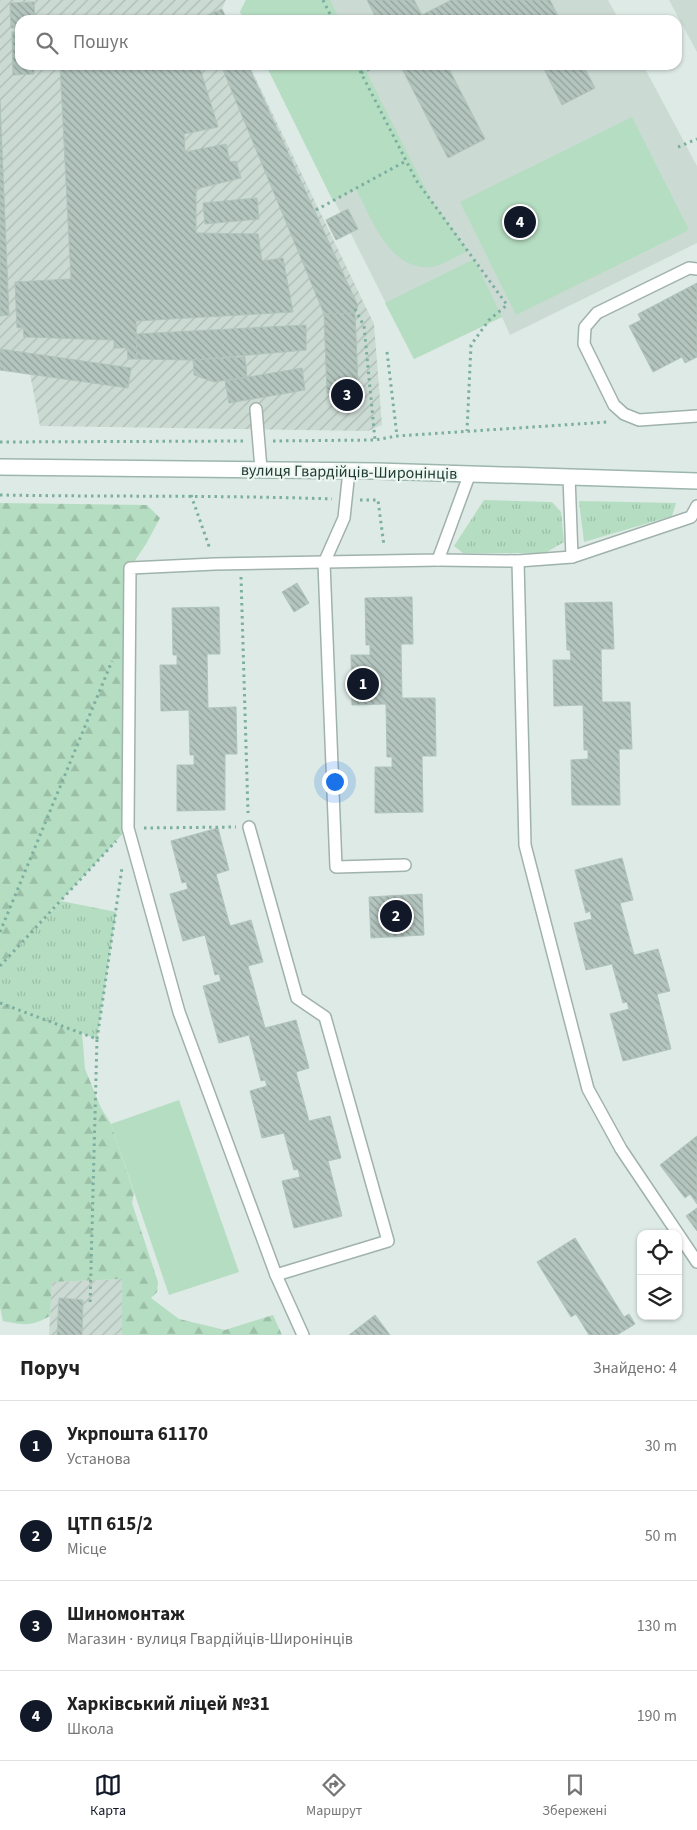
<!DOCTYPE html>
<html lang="uk">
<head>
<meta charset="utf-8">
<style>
	body { margin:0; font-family:"Source Sans 3",sans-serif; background:#f6f6f6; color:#222 }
	.controls { position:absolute; right:15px; bottom:15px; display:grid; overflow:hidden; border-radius:10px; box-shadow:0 1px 4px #0004 }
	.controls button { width:45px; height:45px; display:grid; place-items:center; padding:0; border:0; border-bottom:1px solid #e0e0e0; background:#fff; color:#222; font:25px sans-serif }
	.you { position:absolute; left:334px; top:781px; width:18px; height:18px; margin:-12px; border:4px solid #fff; border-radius:50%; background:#1a73e8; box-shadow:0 0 0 8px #1a73e833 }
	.badge { display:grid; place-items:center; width:32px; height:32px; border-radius:50%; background:#111827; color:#fff; font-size:16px; font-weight:700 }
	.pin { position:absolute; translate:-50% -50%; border:2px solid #fff; box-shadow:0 1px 5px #0006 }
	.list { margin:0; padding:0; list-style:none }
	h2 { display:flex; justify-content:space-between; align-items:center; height:65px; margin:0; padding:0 20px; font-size:21px }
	h2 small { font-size:16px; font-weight:400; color:#767676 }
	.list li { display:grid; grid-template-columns:32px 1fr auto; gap:15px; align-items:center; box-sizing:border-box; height:90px; padding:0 20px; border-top:1px solid #e0e0e0 }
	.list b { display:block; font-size:19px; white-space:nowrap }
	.list p { margin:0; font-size:16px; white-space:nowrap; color:#767676 }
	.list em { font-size:16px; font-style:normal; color:#767676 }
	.icon { flex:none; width:28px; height:28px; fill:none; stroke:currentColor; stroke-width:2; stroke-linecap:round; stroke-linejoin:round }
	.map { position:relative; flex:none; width:697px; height:1335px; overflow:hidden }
	.search { position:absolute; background:#fff; box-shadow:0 1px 4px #0004; left:15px; right:15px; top:15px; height:55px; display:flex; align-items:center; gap:12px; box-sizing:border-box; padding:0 18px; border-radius:15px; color:#767676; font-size:19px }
	.sheet { height:425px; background:#fff }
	nav { display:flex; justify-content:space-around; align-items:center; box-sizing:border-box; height:70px; border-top:1px solid #e0e0e0; background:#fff; font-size:14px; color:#767676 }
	nav a { display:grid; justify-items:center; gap:2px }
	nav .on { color:#111827 }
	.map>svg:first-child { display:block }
</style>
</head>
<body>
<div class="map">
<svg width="697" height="1335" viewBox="0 0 697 1335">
	<defs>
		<pattern id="industrial-furrows" width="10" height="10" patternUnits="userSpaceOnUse" patternTransform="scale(1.25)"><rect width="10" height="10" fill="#ccdad4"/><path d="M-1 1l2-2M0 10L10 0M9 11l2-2" fill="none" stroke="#afbcb6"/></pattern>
		<pattern id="grass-tufts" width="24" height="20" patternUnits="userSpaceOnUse" patternTransform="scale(1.25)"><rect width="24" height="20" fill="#b5ddc1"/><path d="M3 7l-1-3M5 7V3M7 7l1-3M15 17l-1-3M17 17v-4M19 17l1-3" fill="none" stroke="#9bbea6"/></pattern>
		<pattern id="forest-firs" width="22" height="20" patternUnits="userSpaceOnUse" patternTransform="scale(1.25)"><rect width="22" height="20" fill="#b5ddc1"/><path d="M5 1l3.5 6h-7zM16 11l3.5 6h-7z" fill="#9bbea6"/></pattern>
		<pattern id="building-back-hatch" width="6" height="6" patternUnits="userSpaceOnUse" patternTransform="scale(1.25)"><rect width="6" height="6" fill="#b3c5be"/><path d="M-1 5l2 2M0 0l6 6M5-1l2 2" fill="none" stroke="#91a19b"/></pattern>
	</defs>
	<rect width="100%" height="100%" fill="#ddeae5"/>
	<g fill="#ccdad4">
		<path d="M246,0h362l11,20h-375l-4,-8z"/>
		<path d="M669,0h28v52z"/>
		<path d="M266,65h377l54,101v77l-187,92 -8,-18 -88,42z"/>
	</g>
	<g fill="url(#industrial-furrows)">
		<path d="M0,0h226l-4,9 5,11h-207v45h229l125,259 8,101 -14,6 -328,-5 -10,-52 -30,-4z"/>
		<path d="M122,1279v56h-73l3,-53z"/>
	</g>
	<g fill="url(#grass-tufts)">
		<path d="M484,500l68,2 9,10 3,30 -19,11h-82l-9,-7z"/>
		<path d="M579,501l97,2 -4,13 -88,26z"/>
		<path d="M61,901l55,11 -19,127 -97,-36v-37z"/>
	</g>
	<g fill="url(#forest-firs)">
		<path d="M0,503l147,2 13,13 -14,26 -16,24 -2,260 -128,138z"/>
		<path d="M0,1003l82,30 3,36 16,39 10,16 23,69 -2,10 26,79 -1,10 -6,6 28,21 46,11 48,-15 9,20h-160v-56l-70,3 -2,34c-19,11 -27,9 -47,5l-3,-14z"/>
	</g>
	<g fill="#b5ddc1">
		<path d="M246,0h84l10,20h-96l-4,-8z"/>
		<path d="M266,65h97l67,133 38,53c-11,5 -25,14 -36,16 -43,4 -60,-48 -76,-78l-23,12z"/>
		<path d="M632,117l57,113 -173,85 -56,-113z"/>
		<path d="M474,259l28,58 -88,42 -29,-56z"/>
		<path d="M179,1100l60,172 -70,23 -58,-171z"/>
	</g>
	<g fill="url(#building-back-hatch)" stroke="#b0c4bc">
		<path d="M367,0h47l8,15 29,-15h99l10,20h-42l-1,-2 -4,2h-136z"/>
		<path d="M34,2l1,18h-15v7l-9,1 -1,-25z"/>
		<path d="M222,9l5,11h-25l-1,-2z"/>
		<path d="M12,32h8v33h14v9l-21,1z"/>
		<path d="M60,65h139l19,62 -34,7 1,18 41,-8 4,18 6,-1 5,17 -45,11v44l62,1 4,27 21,-3 10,54 -157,9 1,38h-9l-1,-11h-13v-8l-90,-3 -1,-10 -6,1 -2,-46 56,-3z"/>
		<path d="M221,65h27l110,241 -3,7 -31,1z"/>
		<path d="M400,65h47l38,74 -37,19z"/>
		<path d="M542,65h41l12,23 -33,17z"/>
		<path d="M0,101l9,214 -9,1z"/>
		<path d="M257,198l2,21 -54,5 -2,-21z"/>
		<path d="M348,209l10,20 -22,11 -10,-20z"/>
		<path d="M697,283v74l-12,6 -3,-6 -29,15 -24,-46 12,-6 -3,-6z"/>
		<path d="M355,313l3,70 -12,10h-19l-3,-79z"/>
		<path d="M306,325v25l-113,10 -56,-1 -1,-25z"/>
		<path d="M0,349l131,19 -3,20 -128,-18z"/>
		<path d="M245,357l2,20 -33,5 -20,-7 -1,-15z"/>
		<path d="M302,368l3,22 -76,13 -4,-22z"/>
		<path d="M297,583l12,20 -15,9 -12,-20z"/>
		<path d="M412,597l1,47h-12l1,54h33l1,58h-14l1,56 -48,1v-46h17v-10h-5l-1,-53 -34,1 -1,-50h19v-10h-4l-1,-47z"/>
		<path d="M612,602l2,47h-13l1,53h28l2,47h-13l1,56h-48l-1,-45 17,-1v-9h-4l-1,-45 -29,1 -1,-46h18l-1,-10h-3l-2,-47z"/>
		<path d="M219,607l1,47h-13l1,54 28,-1 1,47h-12v56l-48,1v-46h17v-10h-4l-1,-45 -28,1 -1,-46h17v-10h-4l-1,-47z"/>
		<path d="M218,828l11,42 -13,4 14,52 21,-6 12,42 -15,4 17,62 31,-8 13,48 -13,4 13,49 21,-5 11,42 -13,3 14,55 -48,12 -12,-47 18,-4 -2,-8 -4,1 -10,-37 -22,5 -12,-47 17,-5 -2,-6 -4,1 -12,-46 -30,8 -16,-57 18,-5 -2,-7 -4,1 -10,-40 -22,6 -13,-47 18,-5 -2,-7 -4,1 -11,-42z"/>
		<path d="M622,858l11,42 -13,3 14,52 24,-6 12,42 -13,3 14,55 -48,12 -13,-47 19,-5 -2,-7 -4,1 -11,-39 -26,6 -12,-47 18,-4 -2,-8 -4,2 -11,-43z"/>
		<path d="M422,894l2,41 -53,3 -2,-41z"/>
		<path d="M697,1136v68l-7,-10 -5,4 -25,-33z"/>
		<path d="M697,1208v23l-11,-15z"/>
		<path d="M575,1238l49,79 5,-3 6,10 -18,11h-28l-13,-21 -5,3 -34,-55z"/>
		<path d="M59,1298l24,2 -1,35h-25z"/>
		<path d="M375,1315l15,20h-41z"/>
	</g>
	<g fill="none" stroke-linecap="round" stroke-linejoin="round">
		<defs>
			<g id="lane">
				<path d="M697,269l-8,-1 -92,45 -12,14 -1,17 30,61 10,9 15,6 58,-4"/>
				<path d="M256,409l5,60"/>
				<path d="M349,471l-5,47 -20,45 12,304 69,-2"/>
				<path d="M569,476l3,81"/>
				<path d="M438,560l80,1 54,-4 119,-40 6,-11"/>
				<path d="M518,561l7,284 63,244 33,60 76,113"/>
				<path d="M249,827l48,171 28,19 63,224 -112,34"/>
				<path d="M303,1335l-27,-60 -97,-263 -51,-184 2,-260 85,-4 223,-4 32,-87"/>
			</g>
			<path id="secondary" d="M0,467l377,4 320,10"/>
		</defs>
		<use href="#lane" stroke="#a0b2ac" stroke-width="14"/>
		<use href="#secondary" stroke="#9cb6ad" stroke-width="18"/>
		<g stroke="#7cafa0" stroke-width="3" stroke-dasharray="2.5 4" stroke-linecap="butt">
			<path d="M323,0l10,20"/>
			<path d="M357,65l59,115 91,125 -18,15 -18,25 -4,86"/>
			<path d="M361,73l17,-8"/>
			<path d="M678,147l19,-8"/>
			<path d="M316,210l90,-49"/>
			<path d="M355,309l9,17 11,114"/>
			<path d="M387,352l10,84"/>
			<path d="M273,441l102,-1 22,-4 211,-14"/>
			<path d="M0,442l244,-1"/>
			<path d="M0,495c111,2 221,0 332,4"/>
			<path d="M191,495l19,54"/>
			<path d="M360,500h18l6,46"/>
			<path d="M241,577l7,236"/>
			<path d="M144,828l92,-1"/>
			<path d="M0,932l112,-271"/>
			<path d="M0,966l116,-125"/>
			<path d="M0,1003l97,36 -7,267"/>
			<path d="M97,1039l25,-171"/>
		</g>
		<use href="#lane" stroke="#fff" stroke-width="11"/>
		<use href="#secondary" stroke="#fff" stroke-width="15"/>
	</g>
	<g text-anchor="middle" stroke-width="4.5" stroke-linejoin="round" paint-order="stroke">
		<g font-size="16" fill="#1f3a33" stroke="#eef7f2">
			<text transform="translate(349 471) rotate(1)" y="6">вулиця Гвардійців-Широнінців</text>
		</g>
	</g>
</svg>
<div class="controls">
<button><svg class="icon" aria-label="locate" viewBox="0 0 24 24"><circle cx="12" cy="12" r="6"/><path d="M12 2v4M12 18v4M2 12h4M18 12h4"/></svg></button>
<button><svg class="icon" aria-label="layers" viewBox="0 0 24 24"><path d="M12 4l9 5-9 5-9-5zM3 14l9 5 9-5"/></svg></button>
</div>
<div class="you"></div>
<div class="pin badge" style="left:363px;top:684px">1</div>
<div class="pin badge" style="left:396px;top:916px">2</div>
<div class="pin badge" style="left:347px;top:395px">3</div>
<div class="pin badge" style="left:520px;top:222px">4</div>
<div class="search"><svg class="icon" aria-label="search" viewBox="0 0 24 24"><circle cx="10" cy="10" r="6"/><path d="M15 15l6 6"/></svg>Пошук</div>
</div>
<section class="sheet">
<h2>Поруч<small>Знайдено: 4</small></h2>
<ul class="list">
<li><span class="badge">1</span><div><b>Укрпошта 61170</b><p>Установа</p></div><em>30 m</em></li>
<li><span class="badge">2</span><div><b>ЦТП 615/2</b><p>Місце</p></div><em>50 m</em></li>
<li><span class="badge">3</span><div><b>Шиномонтаж</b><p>Магазин · вулиця Гвардійців-Широнінців</p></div><em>130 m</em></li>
<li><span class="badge">4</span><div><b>Харківський ліцей №31</b><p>Школа</p></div><em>190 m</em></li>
</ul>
</section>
<nav>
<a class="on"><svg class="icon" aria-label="map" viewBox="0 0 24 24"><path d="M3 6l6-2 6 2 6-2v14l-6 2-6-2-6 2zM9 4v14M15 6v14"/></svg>Карта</a>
<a><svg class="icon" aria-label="directions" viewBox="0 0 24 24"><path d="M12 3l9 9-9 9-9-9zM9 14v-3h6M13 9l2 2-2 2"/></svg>Маршрут</a>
<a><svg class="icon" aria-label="saved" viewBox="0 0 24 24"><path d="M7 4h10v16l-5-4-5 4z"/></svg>Збережені</a>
</nav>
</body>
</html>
